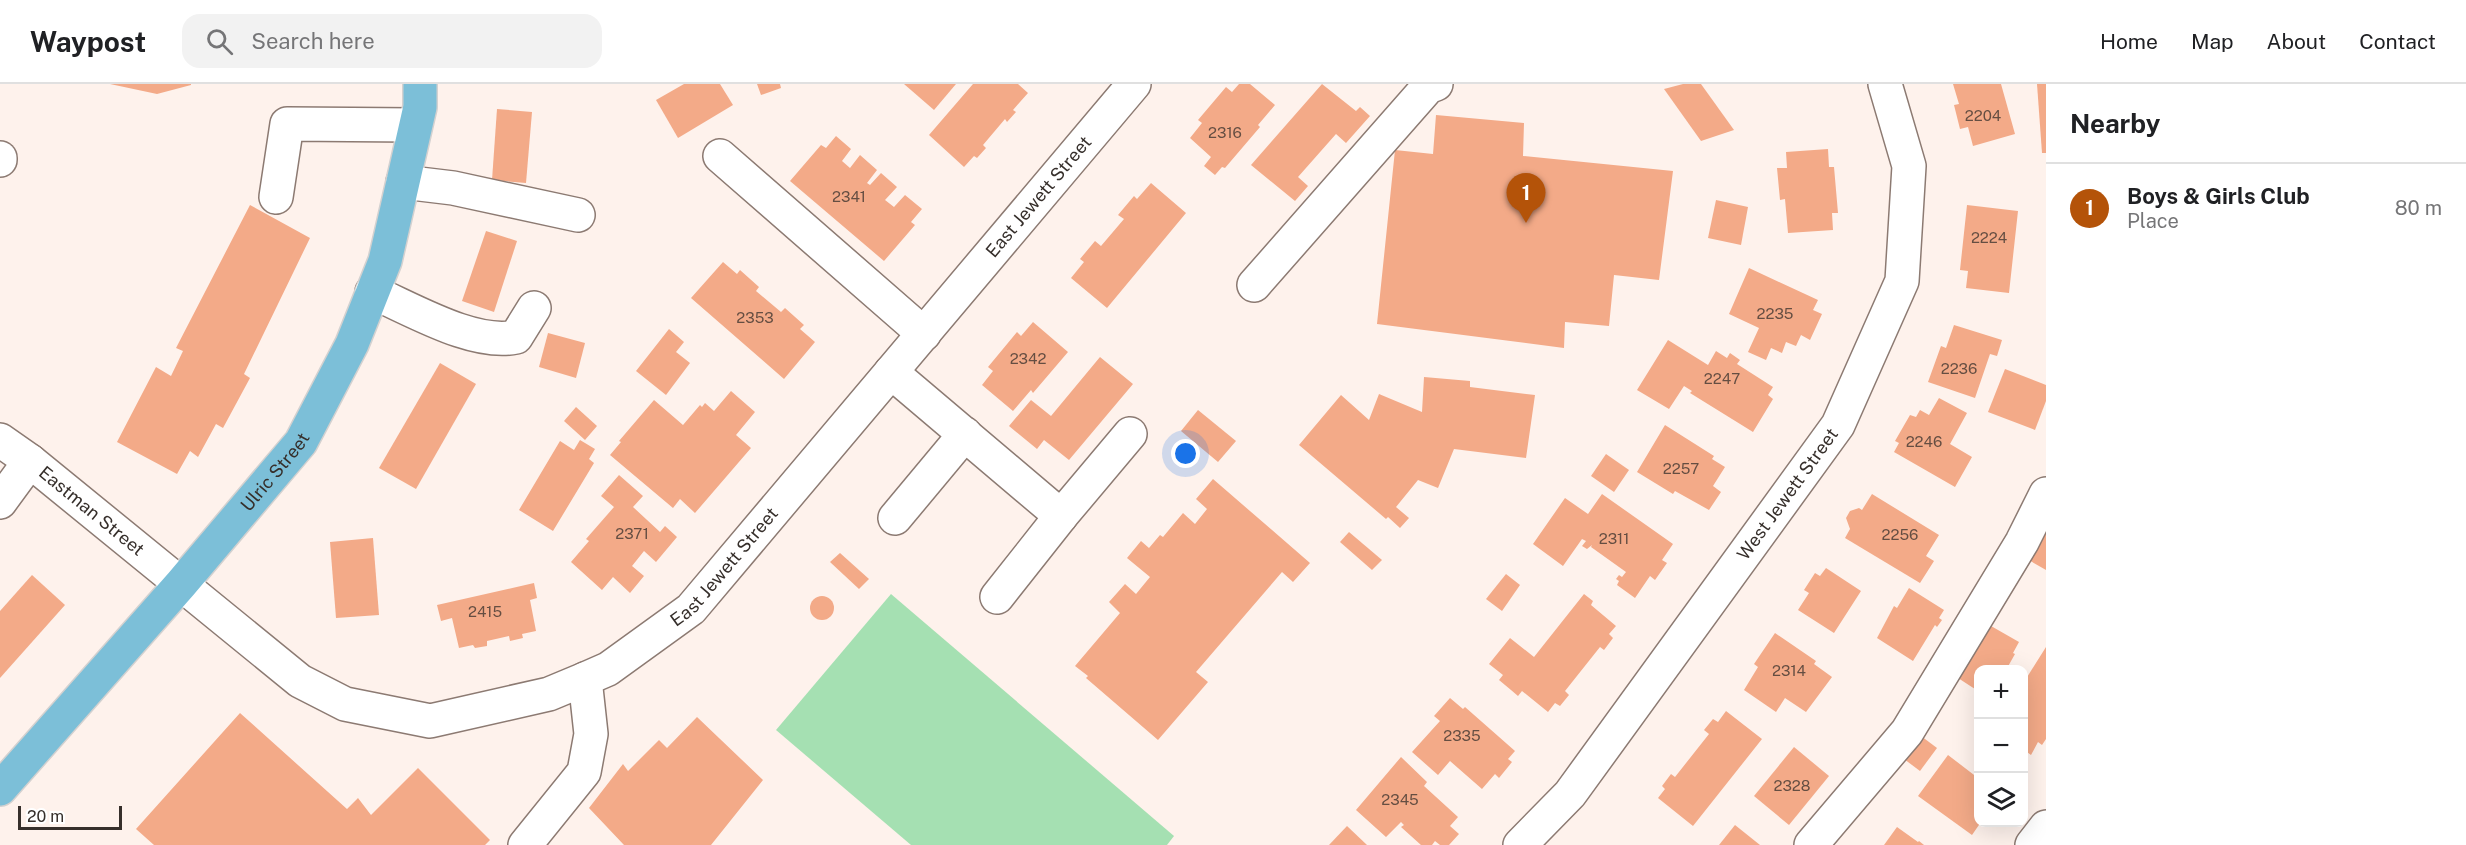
<!DOCTYPE html>
<html lang="en">
<head>
<meta charset="utf-8">
<style>
	body { margin:0; font-family:"Public Sans",sans-serif; background:#f2f2f2; color:#202124 }
	.controls { position:absolute; right:18px; bottom:18px; display:grid; overflow:hidden; border-radius:12px; box-shadow:0 6px 24px #0002 }
	.controls button { width:54px; height:54px; display:grid; place-items:center; padding:0; border:0; border-bottom:2px solid #e0e0e0; background:#fff; color:#202124; font:30px sans-serif }
	.scale { position:absolute; left:18px; bottom:15px; width:104px; box-sizing:border-box; padding-left:6px; border:3px solid #362f2b; border-top:0; font-size:16px; line-height:21px; white-space:nowrap; color:#362f2b; -webkit-text-stroke:4px #fff; paint-order:stroke }
	.you { position:absolute; left:1186px; top:370px; width:21px; height:21px; margin:-15px; border:4px solid #fff; border-radius:50%; background:#1a73e8; box-shadow:0 0 0 9px #1a73e833 }
	.badge { display:grid; place-items:center; width:39px; height:39px; border-radius:50%; background:#b45309; color:#fff; font-size:20px; font-weight:700 }
	.pin { position:absolute; translate:-50% -50px; filter:drop-shadow(0 2px 3px #0008) }
	.pin::after { content:''; position:absolute; top:32px; width:21px; height:18px; background:inherit; clip-path:polygon(0 0,100% 0,50% 100%) }
	.list { margin:0; padding:0; list-style:none }
	h2 { display:flex; justify-content:space-between; align-items:center; height:78px; margin:0; padding:0 24px; font-size:26px }
	h2 small { font-size:20px; font-weight:400; color:#757577 }
	.list li { display:grid; grid-template-columns:39px 1fr auto; gap:18px; align-items:center; box-sizing:border-box; height:90px; padding:0 24px; border-top:2px solid #e0e0e0 }
	.list b { display:block; font-size:22px; white-space:nowrap }
	.list p { margin:0; font-size:20px; white-space:nowrap; color:#757577 }
	.list em { font-size:20px; font-style:normal; color:#757577 }
	.icon { flex:none; width:33px; height:33px; fill:none; stroke:currentColor; stroke-width:2; stroke-linecap:round; stroke-linejoin:round }
	.map { position:relative; flex:none; width:2046px; height:761px; overflow:hidden }
	header { display:flex; align-items:center; gap:36px; box-sizing:border-box; height:84px; padding:0 30px; background:#fff; border-bottom:2px solid #e0e0e0 }
	header strong { font-size:28px }
	nav { display:flex; gap:33px; margin-inline-start:auto; font-size:21px }
	.search { width:420px; height:54px; background:#f2f2f2; display:flex; align-items:center; gap:15px; box-sizing:border-box; padding:0 21px; border-radius:18px; color:#757577; font-size:22px }
	main { display:flex }
	aside { flex:1; background:#fff }
	.map>svg:first-child { display:block }
</style>
</head>
<body>
<header>
<strong>Waypost</strong>
<div class="search"><svg class="icon" aria-label="search" viewBox="0 0 24 24"><circle cx="10" cy="10" r="6"/><path d="M15 15l6 6"/></svg>Search here</div>
<nav><a>Home</a><a>Map</a><a>About</a><a>Contact</a></nav>
</header>
<main>
<div class="map">
<svg width="2046" height="761" viewBox="0 0 2046 761">
	<rect width="100%" height="100%" fill="#fef2ec"/>
	<path fill="#a5e0b2" d="M891,510l283,242 -7,9h-256l-135,-115z"/>
	<g fill="#f3aa88">
		<path d="M110,0h81v1l-34,9z"/>
		<path d="M684,0h36l13,21 -55,33 -22,-38z"/>
		<path d="M757,0h23l1,4 -20,7z"/>
		<path d="M904,0h52l-22,26z"/>
		<path d="M973,0h45l10,9 -15,17 3,2 -9,10 -2,-3 -22,26 3,3 -9,10 -3,-2 -10,11 -35,-32z"/>
		<path d="M1239,0h11l25,21 -17,20 2,2 -35,41 -3,-1 -7,8 -11,-9 7,-9 -21,-19 12,-15 -4,-3 28,-33 6,5z"/>
		<path d="M1322,0l34,27 4,-4 10,9 -24,27 -10,-9 -38,43 10,9 -13,15 -44,-36z"/>
		<path d="M1683,0h18l33,46 -33,11 -37,-52z"/>
		<path d="M1953,0h48l14,50 -42,12 -5,-19 -8,2 -6,-24 5,-1z"/>
		<path d="M2037,0h9v69h-4z"/>
		<path d="M497,25l35,3 -6,71 -34,-3z"/>
		<path d="M1436,31l88,8 -1,33 150,15 -14,109 -45,-5 -5,51 -44,-4 -1,26 -187,-24 18,-174 38,4z"/>
		<path d="M836,52l15,13 -9,12 8,7 10,-13 17,15 -10,13 3,2 11,-12 16,14 -12,13 9,7 11,-12 17,14 -11,13 4,3 -31,36 -94,-80 31,-36 5,3z"/>
		<path d="M1828,65l1,18h5l4,46h-6l1,17 -45,3 -3,-34 -5,1 -3,-32h10l-1,-16z"/>
		<path d="M1151,99l35,30 -79,95 -36,-30 13,-16 -4,-3 15,-18 6,5 23,-27 -6,-4 16,-19 3,3z"/>
		<path d="M1716,116l32,7 -7,38 -33,-7z"/>
		<path d="M250,121l60,33 -66,136 6,4 -27,50 -7,-4 -18,33 -8,-6 -13,23 -60,-32 39,-75 15,9 12,-25 -7,-3z"/>
		<path d="M1967,121l51,6 -9,82 -43,-5 2,-17 -8,-1z"/>
		<path d="M486,147l31,10 -23,71 -32,-11z"/>
		<path d="M723,178l14,12 3,-4 19,17 -3,4 25,21 4,-4 19,17 -4,4 15,13 -31,37 -93,-81z"/>
		<path d="M1749,184l69,32 -5,10 9,4 -12,26 -9,-5 -5,11 -10,-4 -4,11 -11,-5 -5,12 -18,-8 11,-24 -30,-14z"/>
		<path d="M1033,238l35,30 -35,41 -2,-3 -18,21 -31,-26 11,-14 -5,-4 29,-35 4,4z"/>
		<path d="M1954,241l48,15 -5,16 -7,-2 -15,44 -47,-16 13,-36 5,2z"/>
		<path d="M669,245l15,13 -8,10 14,11 -24,32 -30,-24z"/>
		<path d="M548,249l37,10 -9,35 -37,-11z"/>
		<path d="M1668,256l40,25 8,-14 11,7 3,-5 10,7 -3,4 36,23 -5,8 5,4 -20,33 -63,-39 2,-2 -8,-5 -15,23 -32,-19z"/>
		<path d="M1100,273l33,27 -64,76 -25,-20 -7,9 -28,-23 22,-26 20,16z"/>
		<path d="M440,279l36,21 -60,105 -37,-21z"/>
		<path d="M2005,285l41,16v16l-11,29 -47,-18z"/>
		<path d="M1424,293l46,4v6l65,8 -9,63 -72,-9 -16,39 -20,-8 -22,27 13,11 -9,10 -12,-11 -2,2 -87,-74 42,-50 28,25 10,-26 43,18z"/>
		<path d="M731,307l24,21 -19,23 15,13 -56,65 -15,-14 -7,9 -63,-53 11,-13 -2,-1 35,-41 29,25 17,-20 2,2 3,-4 9,8z"/>
		<path d="M1939,314l28,15 -17,31 22,13 -17,30 -61,-35 5,-9 -4,-2 15,-26 6,2 4,-7 9,5z"/>
		<path d="M576,323l21,19 -12,14 -21,-19z"/>
		<path d="M1198,326l38,31 -18,21 -37,-31z"/>
		<path d="M1665,341l49,31 -2,3 13,8 -12,19 8,6 -12,18 -34,-19 -2,3 -36,-22z"/>
		<path d="M580,356l15,9 -6,10 5,4 -41,68 -34,-21 41,-69 14,9z"/>
		<path d="M1606,370l23,16 -15,22 -23,-16z"/>
		<path d="M619,391l24,21 -10,11 27,25 5,-6 12,11 -21,25 -12,-11 -12,15 12,10 -14,17 -17,-16 -11,13 -31,-28 18,-21 -3,-2 28,-32 -13,-11z"/>
		<path d="M1213,395l97,84 -17,19 -11,-10 -86,100 12,10 -50,58 -72,-62 2,-2 -13,-10 45,-53 -11,-11 16,-18 11,10 14,-17 -23,-19 14,-17 8,7 11,-13 3,2 20,-24 12,11 12,-15 -11,-10z"/>
		<path d="M1602,410l71,50 -11,16 5,3 -12,17 -5,-4 -15,22 -18,-13 2,-4 -3,-2 3,-4 3,2 4,-5 -35,-25 1,-2 -5,4 -5,-3 4,-5 -4,-2 -19,27 -30,-22 32,-46 23,16z"/>
		<path d="M1872,410l67,41 -13,21 8,5 -14,22 -75,-45 5,-9 -4,-11 4,-7 9,-3 3,2z"/>
		<path d="M2046,444v42l-19,-11z"/>
		<path d="M1349,448l33,28 -10,10 -32,-28z"/>
		<path d="M373,454l6,77 -43,3 -6,-76z"/>
		<path d="M840,469l29,26 -10,10 -29,-27z"/>
		<path d="M1826,484l35,23 -27,42 -36,-23 11,-17 -5,-3 11,-17 5,3z"/>
		<path d="M1506,490l14,11 -18,26 -16,-12z"/>
		<path d="M32,491l33,30 -65,73v-67z"/>
		<path d="M534,499l3,15 -7,2 6,31 -14,3 1,4 -13,3 -1,-5 -22,5v5l-12,2 -2,-3 -14,3 -7,-30 -11,3 -4,-16z"/>
		<path d="M1909,504l35,22 -5,8 3,2 -5,7 -2,-2 -22,36 -36,-23 17,-32 3,2z"/>
		<path d="M1584,510l9,7 -2,4 25,21 -7,8 4,4 -9,12 -4,-3 -35,44 4,4 -9,11 -5,-3 -7,9 -26,-21 -4,5 -7,-6 -12,-10 4,-5 -14,-11 21,-26 24,19z"/>
		<circle cx="822" cy="524" r="12"/>
		<path d="M1991,542l28,16 -6,11 2,1 -9,16h-28v21l-20,-13z"/>
		<path d="M1775,549l41,28 -2,3 18,13 -26,35 -21,-14 -9,14 -32,-22 14,-23 -4,-3z"/>
		<path d="M2046,563v92l-4,6 -4,-3 -7,13 -7,-5v-68z"/>
		<path d="M1450,614l13,11 2,-2 50,44 -7,8 4,3 -13,16 -4,-4 -13,15 -32,-28 -12,14 -26,-23 28,-31 -6,-5z"/>
		<path d="M1726,627l36,28 -69,87 -35,-28 7,-9 -3,-3 9,-12 4,3 34,-43 -5,-4 9,-11 5,3z"/>
		<path d="M240,629l107,96 11,-11 13,17 47,-47 72,72 -5,5h-331l-18,-16z"/>
		<path d="M697,633l66,63 -52,65h-87l-35,-37 34,-44 5,7 31,-31 8,8z"/>
		<path d="M1921,652l16,12 -17,23 -16,-12z"/>
		<path d="M1794,663l35,29 -40,49 -35,-29z"/>
		<path d="M1948,671l30,23v44h3l-9,13 -54,-39z"/>
		<path d="M1401,673l26,25 -3,4 34,31 -8,9 9,8 -10,11h-9l-5,-4 -3,4h-11l-20,-18 3,-2 -3,-3 -15,15 -30,-27z"/>
		<path d="M1735,741l25,20h-41z"/>
		<path d="M1347,742l20,19h-38z"/>
		<path d="M1897,743l21,15 1,-1 5,4h-40z"/>
	</g>
	<g fill="none" stroke-linecap="round" stroke-linejoin="round">
		<defs>
			<g id="minor">
				<path d="M720,72l204,178"/>
				<path d="M0,74v2"/>
				<path d="M403,98l50,6 125,27"/>
				<path d="M276,113l11,-73 128,1"/>
				<path d="M1254,201l174,-198 8,-3"/>
				<path d="M372,208c40,17 101,54 144,45l18,-29"/>
				<path d="M891,288l170,144"/>
				<path id="s1" d="M0,356l30,21 270,220 45,23 85,17 119,-27 36,-15 23,-10 83,-60 443,-525"/>
				<path d="M0,418l30,-41"/>
				<path d="M895,434l70,-84"/>
				<path d="M997,513l64,-81 69,-82"/>
				<path d="M525,761l59,-73 7,-38 -6,-55"/>
				<path id="s2" d="M1520,761l50,-51 268,-369 64,-144 7,-115 -24,-82"/>
				<path d="M1811,761l96,-113 115,-190 24,-48"/>
				<path d="M2032,761l14,-18"/>
			</g>
			<g id="major">
				<path id="s3" d="M0,705l181,-205 120,-142 51,-98 33,-83 35,-154v-23"/>
			</g>
		</defs>
		<use href="#minor" stroke="#8c7a72" stroke-width="36"/>
		<use href="#major" stroke="#d3d1d0" stroke-width="36"/>
		<use href="#minor" stroke="#fff" stroke-width="33"/>
		<use href="#major" stroke="#7cbfd8" stroke-width="33"/>
	</g>
	<g text-anchor="middle" stroke-width="4.5" stroke-linejoin="round" paint-order="stroke">
		<g font-size="15" fill="#654e42">
			<text x="1983" y="37">2204</text>
			<text x="1225" y="54">2316</text>
			<text x="849" y="118">2341</text>
			<text x="1989" y="159">2224</text>
			<text x="1775" y="235">2235</text>
			<text x="755" y="239">2353</text>
			<text x="1028" y="280">2342</text>
			<text x="1959" y="290">2236</text>
			<text x="1722" y="300">2247</text>
			<text x="1924" y="363">2246</text>
			<text x="1681" y="390">2257</text>
			<text x="632" y="455">2371</text>
			<text x="1900" y="456">2256</text>
			<text x="1614" y="460">2311</text>
			<text x="485" y="533">2415</text>
			<text x="1789" y="592">2314</text>
			<text x="1462" y="657">2335</text>
			<text x="1792" y="707">2328</text>
			<text x="1400" y="721">2345</text>
		</g>
		<g font-size="18" fill="#362f2b" stroke="#fff">
			<text dy="6" stroke="none"><textPath href="#s1" startOffset="1350">East Jewett Street</textPath></text>
			<text dy="6" stroke="none"><textPath href="#s3" startOffset="420">Ulric Street</textPath></text>
			<text dy="6" stroke="none"><textPath href="#s2" startOffset="442">West Jewett Street</textPath></text>
			<text dy="6" stroke="none"><textPath href="#s1" startOffset="116">Eastman Street</textPath></text>
			<text dy="6" stroke="none"><textPath href="#s1" startOffset="864">East Jewett Street</textPath></text>
		</g>
	</g>
</svg>
<div class="controls">
<button>+</button>
<button>−</button>
<button><svg class="icon" aria-label="layers" viewBox="0 0 24 24"><path d="M12 4l9 5-9 5-9-5zM3 14l9 5 9-5"/></svg></button>
</div>
<div class="scale">20 m</div>
<div class="you"></div>
<div class="pin badge" style="left:1526px;top:139px">1</div>
</div>
<aside>
<h2>Nearby<small></small></h2>
<ul class="list">
<li><span class="badge">1</span><div><b>Boys &amp; Girls Club</b><p>Place</p></div><em>80 m</em></li>
</ul>
</aside>
</main>
</body>
</html>
